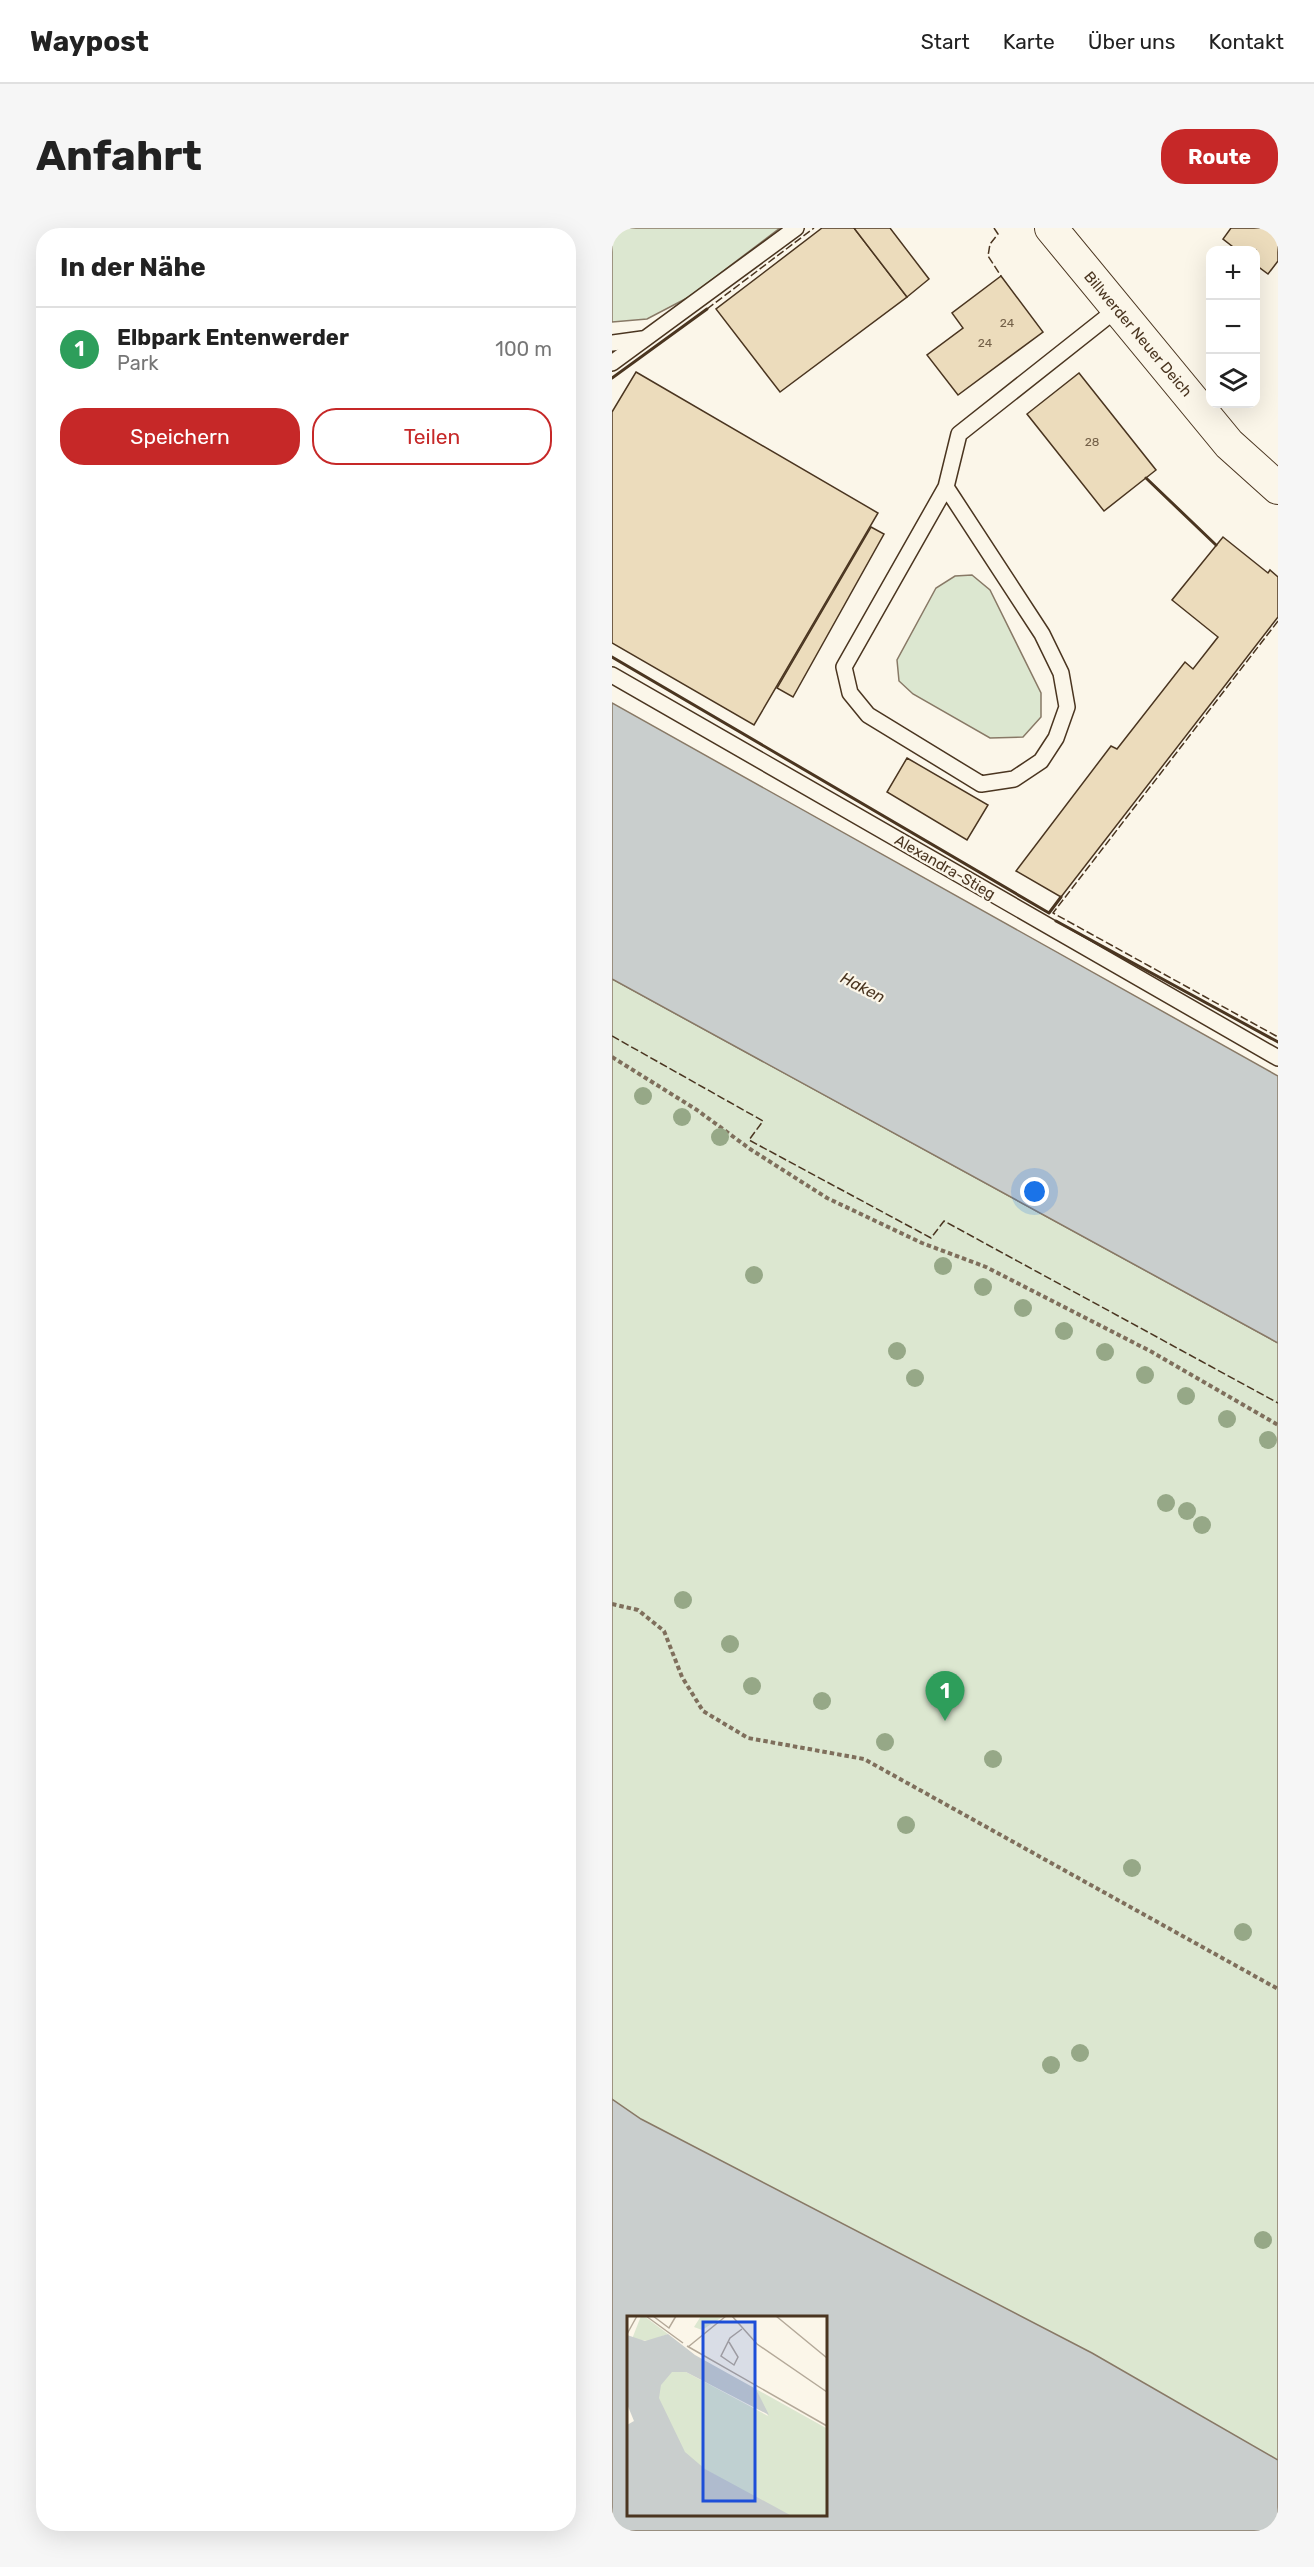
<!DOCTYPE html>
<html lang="de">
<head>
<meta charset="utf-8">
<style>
	body { margin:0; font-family:Rubik,sans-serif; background:#f6f6f6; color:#222 }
	.controls { position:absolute; right:18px; top:18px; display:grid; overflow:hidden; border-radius:12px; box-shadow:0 6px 24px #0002 }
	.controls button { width:54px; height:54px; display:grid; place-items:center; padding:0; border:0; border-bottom:2px solid #e0e0e0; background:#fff; color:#222; font:30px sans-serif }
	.you { position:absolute; left:423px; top:964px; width:21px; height:21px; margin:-15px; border:4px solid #fff; border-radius:50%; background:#1a73e8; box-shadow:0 0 0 9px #1a73e833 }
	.badge { display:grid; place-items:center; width:39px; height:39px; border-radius:50%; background:#c62828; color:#fff; font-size:20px; font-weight:700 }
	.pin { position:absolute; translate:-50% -50px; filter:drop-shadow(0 2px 3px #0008) }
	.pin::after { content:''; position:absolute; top:32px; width:21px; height:18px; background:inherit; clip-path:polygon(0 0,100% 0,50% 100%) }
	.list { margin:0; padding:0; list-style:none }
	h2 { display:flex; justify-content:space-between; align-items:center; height:78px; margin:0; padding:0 24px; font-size:26px }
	h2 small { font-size:20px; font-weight:400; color:#767676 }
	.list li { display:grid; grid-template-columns:39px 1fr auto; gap:18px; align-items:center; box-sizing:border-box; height:84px; padding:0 24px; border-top:2px solid #e0e0e0 }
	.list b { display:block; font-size:22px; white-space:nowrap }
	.list p { margin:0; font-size:20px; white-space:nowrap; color:#767676 }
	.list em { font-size:20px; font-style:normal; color:#767676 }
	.actions { display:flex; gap:12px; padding:18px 24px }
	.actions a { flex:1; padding:14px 0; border:2px solid #c62828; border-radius:24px; text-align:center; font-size:21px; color:#c62828 }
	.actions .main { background:#c62828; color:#fff }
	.icon { flex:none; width:33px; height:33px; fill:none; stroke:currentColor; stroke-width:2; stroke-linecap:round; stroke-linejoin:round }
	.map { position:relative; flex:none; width:666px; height:2303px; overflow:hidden; border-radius:24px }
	header { display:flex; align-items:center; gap:36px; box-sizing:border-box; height:84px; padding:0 30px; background:#fff; border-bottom:2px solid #e0e0e0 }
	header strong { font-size:28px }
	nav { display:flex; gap:33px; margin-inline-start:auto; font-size:21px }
	.intro { display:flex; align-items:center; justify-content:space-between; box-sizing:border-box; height:144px; padding:0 36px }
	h1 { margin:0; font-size:42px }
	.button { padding:15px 27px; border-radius:24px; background:#c62828; color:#fff; font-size:21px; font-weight:700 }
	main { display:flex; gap:36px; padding:0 36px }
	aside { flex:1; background:#fff; border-radius:24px; box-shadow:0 6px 24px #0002 }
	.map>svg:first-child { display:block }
</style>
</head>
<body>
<header>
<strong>Waypost</strong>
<nav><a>Start</a><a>Karte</a><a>Über uns</a><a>Kontakt</a></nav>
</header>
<div class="intro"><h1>Anfahrt</h1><a class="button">Route</a></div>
<main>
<aside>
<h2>In der Nähe<small></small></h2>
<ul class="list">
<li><span class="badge" style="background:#2e9e5b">1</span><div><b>Elbpark Entenwerder</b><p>Park</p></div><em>100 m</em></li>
</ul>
<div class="actions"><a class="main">Speichern</a><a>Teilen</a></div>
</aside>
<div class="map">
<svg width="666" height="2303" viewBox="0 0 666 2303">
	<rect width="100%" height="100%" fill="#fbf6e9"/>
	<g fill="#dce7d0" stroke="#887966" stroke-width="1.5">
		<path d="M0,0h168l-91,69 -42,22 -35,3z"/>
		<path d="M360,347l18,15 51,103v24l-18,20 -33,1 -77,-44 -14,-13 -2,-21 39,-72 19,-12z"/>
		<path d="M0,751l666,364v1152l-666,-368z"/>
	</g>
	<g fill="#c9cecd" stroke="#887966" stroke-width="1.5" fill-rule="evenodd">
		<path d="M0,475l666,373v267l-666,-364z"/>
		<path d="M0,1871l29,20 451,234 186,107v71h-666zM16,2090h197v196h-197z"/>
	</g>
	<g fill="#ecdcbc" stroke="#4a3520" stroke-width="1.5">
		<path d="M210,0h32l53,69 -127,95 -64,-83z"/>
		<path d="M242,0h36l39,51 -22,18z"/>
		<path d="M619,0h47v33l-10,13 -12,-9v-15h-19l-14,-11z"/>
		<path d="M389,48l42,56 -85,63 -31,-40 36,-27 -11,-15z"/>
		<path d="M24,144l242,141 -124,212 -142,-82v-231z"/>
		<path d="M467,145l77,97 -52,41 -77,-97z"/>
		<path d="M259,299l13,7 -91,163 -16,-9z"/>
		<path d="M611,309l45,36 2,-3 8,7v40l-217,280 -45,-26 95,-125 6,3 68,-87 8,7 25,-32 -46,-37z"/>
		<path d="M295,530l81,47 -21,35 -80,-48z"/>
	</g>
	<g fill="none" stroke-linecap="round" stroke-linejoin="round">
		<defs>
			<g id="service">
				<path d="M0,115l30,-4"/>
				<path d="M0,135l184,-135"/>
				<path d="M334,259l96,147 19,39 6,34 -11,31 -15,23 -27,18 -33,5 -113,-69 -18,-22 -6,-26 102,-180 13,-53 158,-125"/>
				<path d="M0,447l666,383"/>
			</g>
			<path id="minor" d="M439,0l178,216 49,44"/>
		</defs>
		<use href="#service" stroke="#4a3520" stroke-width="18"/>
		<use href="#minor" stroke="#4a3520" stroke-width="34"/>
		<g stroke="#7f6f5c" stroke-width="4" stroke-dasharray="4.5 3" stroke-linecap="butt">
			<path d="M0,829l85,53 53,39 77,49 95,45 64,24 166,85 126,73"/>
			<path d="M0,1376l26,6 26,21 18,46 21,34 45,27 116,21 414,230"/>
		</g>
		<use href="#service" stroke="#fbf6e9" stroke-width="15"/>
		<use href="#minor" stroke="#fbf6e9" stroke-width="32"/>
		<g stroke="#4a3520" stroke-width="1.5" stroke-dasharray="8 3" stroke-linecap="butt">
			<path d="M382,0l4,6 -8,10 -2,12 13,20"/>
			<path d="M95,81l107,-81"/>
			<path d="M666,393l-225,292 225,124"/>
			<path d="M0,808l151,85 -14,19 182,98 13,-17 334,182"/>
		</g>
		<g stroke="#4a3520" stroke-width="3">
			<path d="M0,150l95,-69"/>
			<path d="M534,250l70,67"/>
			<path d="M0,429l437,256 12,-16"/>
			<path d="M444,693l222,121"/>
		</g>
	</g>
	<g fill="#96a887">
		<circle cx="31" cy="868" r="9"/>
		<circle cx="70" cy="889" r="9"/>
		<circle cx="108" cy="909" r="9"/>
		<circle cx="331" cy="1038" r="9"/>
		<circle cx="142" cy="1047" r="9"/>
		<circle cx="371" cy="1059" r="9"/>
		<circle cx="411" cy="1080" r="9"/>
		<circle cx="452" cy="1103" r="9"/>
		<circle cx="285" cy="1123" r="9"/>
		<circle cx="493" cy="1124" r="9"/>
		<circle cx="533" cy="1147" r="9"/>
		<circle cx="303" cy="1150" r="9"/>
		<circle cx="574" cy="1168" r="9"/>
		<circle cx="615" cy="1191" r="9"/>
		<circle cx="656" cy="1212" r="9"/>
		<circle cx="554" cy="1275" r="9"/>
		<circle cx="575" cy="1283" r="9"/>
		<circle cx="590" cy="1297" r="9"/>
		<circle cx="71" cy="1372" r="9"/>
		<circle cx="118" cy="1416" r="9"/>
		<circle cx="140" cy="1458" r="9"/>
		<circle cx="210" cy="1473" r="9"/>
		<circle cx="273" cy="1514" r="9"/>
		<circle cx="381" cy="1531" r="9"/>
		<circle cx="294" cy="1597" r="9"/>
		<circle cx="520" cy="1640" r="9"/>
		<circle cx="631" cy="1704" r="9"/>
		<circle cx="468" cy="1825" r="9"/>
		<circle cx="439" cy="1837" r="9"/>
		<circle cx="651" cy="2012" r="9"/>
	</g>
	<g text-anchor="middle" stroke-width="4.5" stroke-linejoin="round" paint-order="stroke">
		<g font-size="12" fill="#725f47">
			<text x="395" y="99">24</text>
			<text x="373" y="119">24</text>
			<text x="480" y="218">28</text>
		</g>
		<g font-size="15" fill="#4a3520" stroke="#fbf6e9">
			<text transform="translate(526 106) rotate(50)" y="5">Billwerder Neuer Deich</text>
			<text transform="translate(333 639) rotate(30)" y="5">Alexandra-Stieg</text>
		</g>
		<g font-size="16" font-style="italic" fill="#4a3520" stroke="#fbf6e9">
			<text transform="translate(251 759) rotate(27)" y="6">Haken</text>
		</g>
	</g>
	<g transform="translate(15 2088)">
		<rect width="200" height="200" fill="#fbf6e9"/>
		<path d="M14,0h3l24,18 -19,7 -17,-2zM74,0h23l-22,14 -8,-3zM44,55l15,1 82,44 -12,-27 70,39v87h-41l-98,-56 -26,-47 -4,-17 4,-13z" fill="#dce7d0"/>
		<path d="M41,18l27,21 61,34 13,26 -83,-43h-14l-11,13 -2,13 26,54 20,17 85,46h-163v-90l7,-4 -7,-17v-69l18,6z" fill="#c9cecd"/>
		<path fill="none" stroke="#b4a999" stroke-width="1.5" d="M19,0l37,27M26,0l16,12 7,-12M105,0l25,28 70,48M149,0l51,42M0,18l10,-18M102,26l9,15 -4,8 -13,-9 9,-18 12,-9M60,30l140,80M61,31l38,-31"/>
		<path fill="#1d4ed8" fill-opacity="0.15" stroke="#1d4ed8" stroke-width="3" d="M76,6h52v179h-52z"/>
		<rect width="200" height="200" fill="none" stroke="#4a3520" stroke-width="3"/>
	</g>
</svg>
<div class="controls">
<button>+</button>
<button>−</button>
<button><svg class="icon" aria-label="layers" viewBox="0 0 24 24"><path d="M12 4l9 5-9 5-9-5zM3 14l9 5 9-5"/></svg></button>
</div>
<div class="you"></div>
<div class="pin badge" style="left:333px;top:1493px;background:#2e9e5b">1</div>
</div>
</main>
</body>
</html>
